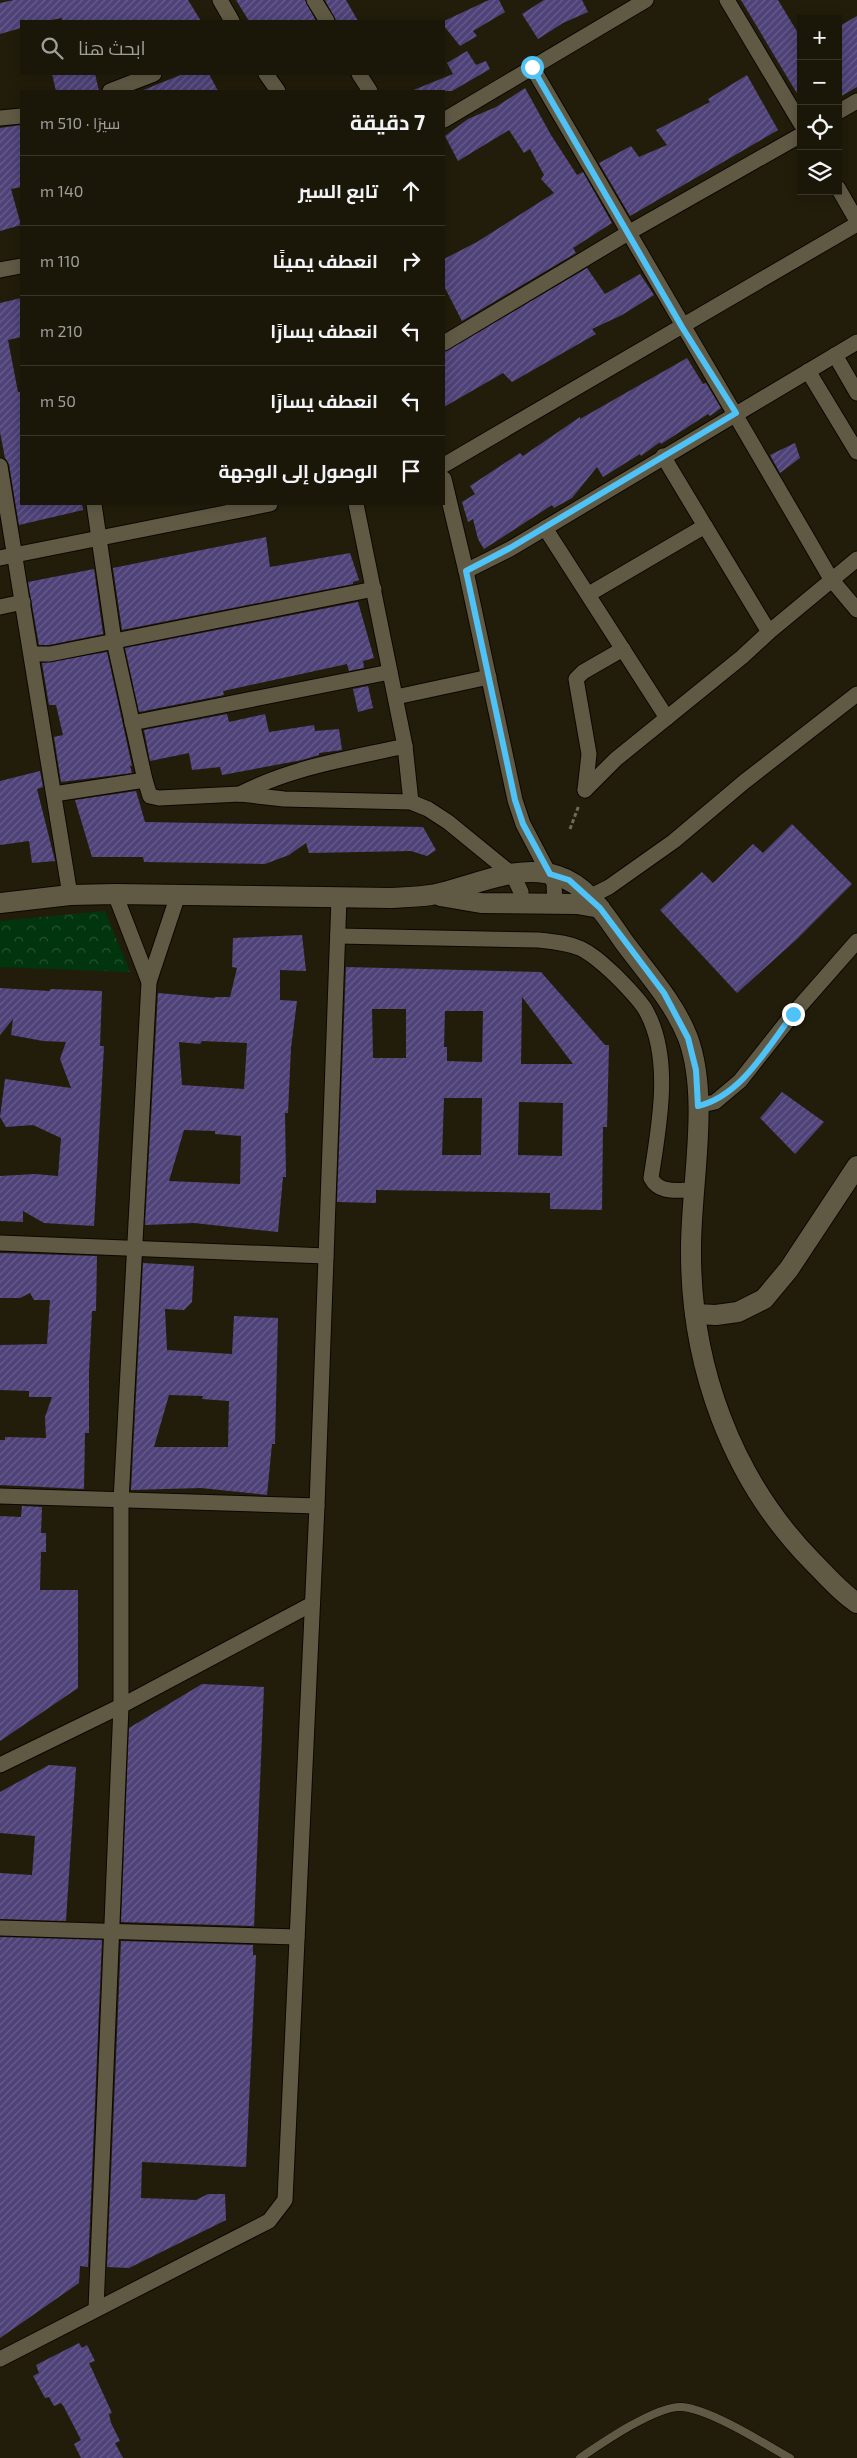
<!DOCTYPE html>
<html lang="ar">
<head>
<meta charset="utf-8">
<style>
	body { margin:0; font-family:"Exo 2",Cairo,sans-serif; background:#231f12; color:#f1f3f6; direction:rtl }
	.controls { position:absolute; right:15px; top:15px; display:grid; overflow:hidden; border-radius:0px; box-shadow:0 2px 12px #0003 }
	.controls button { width:45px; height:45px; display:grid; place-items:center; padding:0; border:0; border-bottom:1px solid #383529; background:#1a1608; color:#f1f3f6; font:25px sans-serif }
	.stop { position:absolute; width:15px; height:15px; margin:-11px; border:4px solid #4fc3f7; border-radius:50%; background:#fff }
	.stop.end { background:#4fc3f7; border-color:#fff; box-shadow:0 1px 5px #0008 }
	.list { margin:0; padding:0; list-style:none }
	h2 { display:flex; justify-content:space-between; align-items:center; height:65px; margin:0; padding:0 20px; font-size:21px }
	h2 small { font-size:16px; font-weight:400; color:#9f9f9c }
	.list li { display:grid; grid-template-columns:32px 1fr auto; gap:15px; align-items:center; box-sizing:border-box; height:70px; padding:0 20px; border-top:1px solid #383529 }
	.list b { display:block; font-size:19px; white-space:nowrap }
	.list em { font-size:16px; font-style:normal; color:#9f9f9c }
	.icon { flex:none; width:28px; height:28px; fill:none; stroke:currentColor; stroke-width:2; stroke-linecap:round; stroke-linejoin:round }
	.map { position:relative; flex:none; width:857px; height:2458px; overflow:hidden; direction:ltr }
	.search { position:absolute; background:#1a1608; box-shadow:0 2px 12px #0003; left:20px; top:20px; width:425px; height:55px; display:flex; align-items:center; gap:12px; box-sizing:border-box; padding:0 18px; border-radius:0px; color:#9f9f9c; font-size:19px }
	.panel { position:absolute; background:#1a1608; box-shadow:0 2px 12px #0003; left:20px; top:90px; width:425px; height:415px; border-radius:0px; direction:rtl }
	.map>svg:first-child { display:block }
</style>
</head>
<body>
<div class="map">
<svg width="857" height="2458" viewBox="0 0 857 2458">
	<defs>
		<pattern id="forest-crowns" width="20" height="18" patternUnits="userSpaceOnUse" patternTransform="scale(1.25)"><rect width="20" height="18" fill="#01350d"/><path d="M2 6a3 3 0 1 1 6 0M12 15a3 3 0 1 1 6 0" fill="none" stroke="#275330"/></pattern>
		<pattern id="building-hatch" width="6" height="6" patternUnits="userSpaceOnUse" patternTransform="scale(1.25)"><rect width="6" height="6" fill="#4e4278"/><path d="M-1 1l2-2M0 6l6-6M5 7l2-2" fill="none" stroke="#685e8b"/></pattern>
	</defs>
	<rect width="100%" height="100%" fill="#221d0a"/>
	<path fill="url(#forest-crowns)" d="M105,911l25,61 -130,-5v-46z"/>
	<g fill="url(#building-hatch)" fill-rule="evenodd">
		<path d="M14,0h174l13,21h-139v-3l-16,3h-25v7l-21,6v-31z"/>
		<path d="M236,0h69l11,21h-67z"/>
		<path d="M325,0h21l12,21h-22z"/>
		<path d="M489,0h10l6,12 -32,19 4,5 -17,10 -16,-20v-5z"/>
		<path d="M544,0h38l6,12 -25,11 -25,16 -16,-25z"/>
		<path d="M741,0h37l23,38v62z"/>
		<path d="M857,16v71l-19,11v-71z"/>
		<path d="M467,51l9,14 10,-4 4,8 -38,22h-41l42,-17 -6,-11z"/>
		<path d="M52,74h43l4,17h-43z"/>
		<path d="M183,74h26l9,17h-77z"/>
		<path d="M747,75l31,55 -148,86 -31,-53 32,-17 8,11 28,-12 -11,-15 54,-28 -2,-3z"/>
		<path d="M525,88l26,47 26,40 6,-3 29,51 -39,25 3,5 -114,68 -18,-35v-27l33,-17 77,-49 -13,-14 3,-4 -14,-26 -6,4 -15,-23 -51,31 -13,-25 23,-17 28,-12z"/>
		<path d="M21,125v62l-10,2 10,36 -21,6v-103z"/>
		<path d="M587,268l18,26 35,-20 14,21 -32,20 -30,14 4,5 -84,48 -9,-9 -59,34v-55z"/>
		<path d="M21,298v39l-13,3 10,52h3v112h61l1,6 -64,15 -10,-61 -4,-6 -5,-26v-129z"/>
		<path d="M687,358l16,26 3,-1 15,25 -11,8 -2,-2 -47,30 -1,-2 -19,14 -1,-2 -37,23 -6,-10 -25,31 -18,10 -2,-3 -68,44 -6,-10 -5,-20 -5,3 -6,-20 13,-8 -5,-8 50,-33 3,3 57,-39v2z"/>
		<path d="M795,443l5,15 -20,15 -10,-18z"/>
		<path d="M266,537l4,30 80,-14 9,27 -6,2v2l-231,46 -9,-62z"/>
		<path d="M94,569l9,65 -54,11h-10l-11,-63z"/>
		<path d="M358,602l16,56 -11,3 1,7 -15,3 -2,-7 -124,27 1,4 -85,17 -14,-64z"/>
		<path d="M107,652l25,114h-2l2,7 -71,9 -7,-45 9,-2 -7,-30h-7l-7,-42z"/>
		<path d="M368,686l5,22 -15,4 -5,-23z"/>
		<path d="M227,714l2,8 36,-8 4,18 45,-7 1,6 24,-2 3,21 -23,3v2l-17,5 -80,15 -2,-8 -28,3 -3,-17 -39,8 -6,-31z"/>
		<path d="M40,771l3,16 -6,2 18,72 -23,2 -3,-22 -29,4v-64z"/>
		<path d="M136,791l9,31 278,5 13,23 -9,6 -16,-5 -102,2 -3,-10 -17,12 -24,9 -121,-2 -1,-5h-51l-17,-57z"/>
		<path d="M792,824l60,60 -55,55 -60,54 -77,-83 42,-38 11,11 40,-39 10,9z"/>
		<path d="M302,935l4,36 -26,-1v30l17,1 -6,47 -3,65h-3l1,64h-3l-5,55 -84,-9 -49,2 13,-232 56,5 1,-1h15l7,-29 -5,-1 1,-29zM202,1041l45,2 -3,46 -62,-4 -3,-43 21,2zM184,1130l31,1v3l26,2 -1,48 -71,-3z"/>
		<path d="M346,967l195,5 64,73h4l-2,82h-4l-1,83 -52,-1v-16l-174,-3v13l-39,-1zM522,997l51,67h-52zM372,1009h34v49h-33zM445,1011h38l-1,51 -35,-1v-14h-3zM444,1098h38l-1,57h-39zM519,1102l44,1 -1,53 -44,-1z"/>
		<path d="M0,988l49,3 2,-2 51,2 -2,55h4l-10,180 -50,-3 -21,-12v11l-23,-1v-45l35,-2 23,2 3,-38 -28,-13 -27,2 -6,-10 5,-38 66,9 -11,-29 6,-17 -23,-1 -32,-6 2,-16 -13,16z"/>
		<path d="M782,1092l42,30 -29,32 -35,-36z"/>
		<path d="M0,1253l97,3 -1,55h-4l-3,61v61h-4l-1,56 -84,-4v-45h5v-3l41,1 -1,-21 7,-20h-23v-6l-29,-1v-45l47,-1 3,-44h-16l-4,-7 -10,5h-20z"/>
		<path d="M143,1263l51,3 -2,36 -8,8 -19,-1 2,41 65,4 2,-38 44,2 -3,126h-3l-5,51 -66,-7 -70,2zM169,1395l34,1 -1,3 27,2 -1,46h-74z"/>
		<path d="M22,1506l20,1 -1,26h5v19h-5l-1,38h38v98l-78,53v-225l21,1z"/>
		<path d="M202,1684l62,3 -10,239 -133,-4 8,-194z"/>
		<path d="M49,1765l27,2 -10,154 -66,-2v-46l32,2 3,-39 -35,-3v-41z"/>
		<path d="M0,1937l102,3 -14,327 -8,-1 -1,17 -79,55z"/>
		<path d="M121,1941l132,4v10h3l-10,212 -104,-5 -1,36 55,2 12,-6h17l1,26 -97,48 -22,-1z"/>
		<path d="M79,2343l3,5 5,-3 8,16 -6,2 23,50 -3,1 2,9 9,18 -5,2 8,15h-42l-7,-14 7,-4 -17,-33 -3,-4 -7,3 -5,-9 -4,1 -12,-22 6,-3 -3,-8z"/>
	</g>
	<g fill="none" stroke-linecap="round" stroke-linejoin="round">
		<defs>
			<path id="service" d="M580,2458c22,-15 77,-53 102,-51 30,3 81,36 108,51"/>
			<g id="minor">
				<path d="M220,0l12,21"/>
				<path d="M314,0l13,21"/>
				<path d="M727,0l74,124"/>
				<path d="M532,67l270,462 29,50 26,31"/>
				<path d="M266,74l12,17"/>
				<path d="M359,74l11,17"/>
				<path d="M110,91l44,-17"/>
				<path d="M838,112l19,-11"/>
				<path d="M0,118l21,-2"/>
				<path d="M444,120l202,-120"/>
				<path d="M838,188l19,33"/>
				<path d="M0,270l21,-4"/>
				<path d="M444,343l184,-110 173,-98"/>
				<path d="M835,355l22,38"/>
				<path d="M808,371l49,81"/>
				<path d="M663,456l42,70"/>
				<path d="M444,465l413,-241"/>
				<path d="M0,466l70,429"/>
				<path d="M444,479l22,92 49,229 8,24 31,59 1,21"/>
				<path d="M94,504l20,137 31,139 5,16 9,2 81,-4 44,5 127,3 17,7 20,13 65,53 8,17 -2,12"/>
				<path d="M356,504l49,242 6,56"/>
				<path d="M545,528l122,190"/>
				<path d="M0,558l270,-54"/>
				<path d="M466,571l44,-22 347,-207"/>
				<path d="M589,594l116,-68 64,106"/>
				<path d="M0,607l23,-5"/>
				<path d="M32,654h18l324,-65"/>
				<path d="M396,697l93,-20"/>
				<path d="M132,723l258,-51"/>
				<path d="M585,790l31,-31 126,-102 27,-25 88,-73"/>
				<path d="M585,790l4,-36 -13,-75 7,-7 40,-23"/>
				<path d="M54,794l91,-14"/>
				<path d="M240,794c52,-27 108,-35 165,-48"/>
				<path d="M581,901l28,-14 65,-46 70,-59 113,-88"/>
				<path d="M338,936l200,4c41,4 47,7 77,35 10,10 23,23 30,34 28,48 14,117 6,169 8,16 26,12 43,12"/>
				<path d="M149,982l29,-87"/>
				<path d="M697,1106l18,-4 25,-21 53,-67 64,-73"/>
				<path d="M0,1243l326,13"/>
				<path d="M0,1496l317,10 22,-608"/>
				<path d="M0,1765l121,-59 191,-102"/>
				<path d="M0,1928l297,9"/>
				<path d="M96,2309l25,-603v-205l28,-519 -34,-88"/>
				<path d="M0,2359l269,-138 16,-21 32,-694"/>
			</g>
			<g id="tertiary">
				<path d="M440,896l41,7 96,1 23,4"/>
				<path d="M0,903l70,-8 45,-1 276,4c13,-1 27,-1 40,-3 40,-7 85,-33 127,-19 30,9 49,42 66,66 23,31 50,60 64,96 22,60 3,146 3,210 -1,116 40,231 122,314 14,14 27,30 44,41"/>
				<path d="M695,1314l21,1 22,-3 26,-13 25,-30 68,-103"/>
			</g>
		</defs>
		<use href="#service" stroke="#0c0700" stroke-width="9"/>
		<use href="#minor" stroke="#0c0700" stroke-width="17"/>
		<use href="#tertiary" stroke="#0c0700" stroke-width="22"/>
		<path stroke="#6e6959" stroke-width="3" stroke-dasharray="4 2.5" stroke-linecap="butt" d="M570,829l9,-24"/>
		<use href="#service" stroke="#605a45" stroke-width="8"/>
		<use href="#minor" stroke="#605a45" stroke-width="15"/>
		<use href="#tertiary" stroke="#605a45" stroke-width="20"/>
	</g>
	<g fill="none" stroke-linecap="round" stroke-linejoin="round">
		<path stroke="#4fc3f7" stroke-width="6" d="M532,67l150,260 54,86 -226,135 -44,23 49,229 8,24 27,50 19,6 31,28 64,85 24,45 8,32 2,36c43,-10 69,-58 95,-92"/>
	</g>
</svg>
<div class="controls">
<button>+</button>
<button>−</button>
<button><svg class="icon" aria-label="locate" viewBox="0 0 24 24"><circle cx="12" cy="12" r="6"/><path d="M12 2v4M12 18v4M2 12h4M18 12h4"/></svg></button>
<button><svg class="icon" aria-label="layers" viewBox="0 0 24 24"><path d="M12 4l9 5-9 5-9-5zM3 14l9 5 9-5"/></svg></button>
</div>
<div class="stop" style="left:532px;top:67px"></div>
<div class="stop end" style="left:793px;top:1014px"></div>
<div class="search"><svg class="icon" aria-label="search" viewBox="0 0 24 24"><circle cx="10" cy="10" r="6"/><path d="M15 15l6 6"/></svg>ابحث هنا</div>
<section class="panel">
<h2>7 دقيقة<small>سيرًا · 510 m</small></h2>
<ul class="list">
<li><svg class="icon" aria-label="ahead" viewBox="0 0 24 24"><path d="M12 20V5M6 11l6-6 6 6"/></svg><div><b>تابع السير</b></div><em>140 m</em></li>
<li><svg class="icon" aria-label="right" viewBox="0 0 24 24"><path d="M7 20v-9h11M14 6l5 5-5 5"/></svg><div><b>انعطف يمينًا</b></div><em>110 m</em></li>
<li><svg class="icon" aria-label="left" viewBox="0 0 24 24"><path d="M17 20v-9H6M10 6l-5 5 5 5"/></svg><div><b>انعطف يسارًا</b></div><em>210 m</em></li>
<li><svg class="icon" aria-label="left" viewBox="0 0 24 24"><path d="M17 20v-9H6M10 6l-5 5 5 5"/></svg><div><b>انعطف يسارًا</b></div><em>50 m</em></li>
<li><svg class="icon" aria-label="arrive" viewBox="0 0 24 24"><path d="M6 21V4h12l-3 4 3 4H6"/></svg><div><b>الوصول إلى الوجهة</b></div></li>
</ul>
</section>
</div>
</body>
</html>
